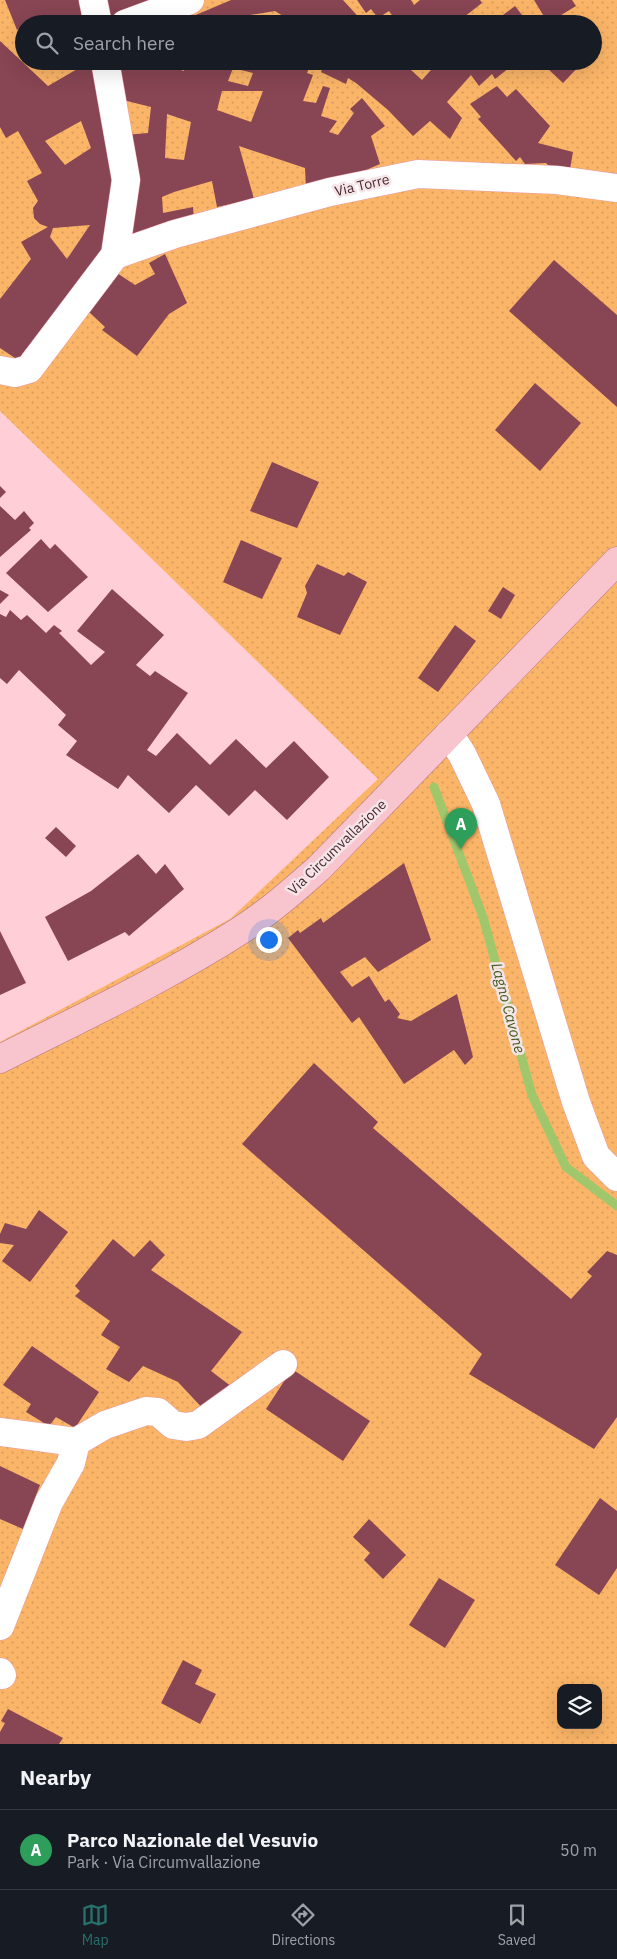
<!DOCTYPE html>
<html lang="en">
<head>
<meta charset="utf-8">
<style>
	body { margin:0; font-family:"IBM Plex Sans",sans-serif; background:#242831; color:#f1f3f6 }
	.controls { position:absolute; right:15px; bottom:15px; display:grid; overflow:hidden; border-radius:10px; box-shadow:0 5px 20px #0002 }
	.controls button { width:45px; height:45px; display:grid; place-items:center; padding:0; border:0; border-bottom:1px solid #363941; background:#171b24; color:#f1f3f6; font:25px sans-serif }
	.you { position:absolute; left:268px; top:939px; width:18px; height:18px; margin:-12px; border:4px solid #fff; border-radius:50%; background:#1a73e8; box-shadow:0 0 0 8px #1a73e833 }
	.badge { display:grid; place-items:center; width:32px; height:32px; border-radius:50%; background:#28716c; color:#fff; font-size:16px; font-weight:700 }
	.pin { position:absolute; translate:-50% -41px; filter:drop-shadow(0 1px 2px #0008) }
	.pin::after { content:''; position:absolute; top:26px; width:18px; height:15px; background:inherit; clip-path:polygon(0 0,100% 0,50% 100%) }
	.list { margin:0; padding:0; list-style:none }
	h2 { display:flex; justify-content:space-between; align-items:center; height:65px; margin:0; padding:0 20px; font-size:21px }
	h2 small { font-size:16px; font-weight:400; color:#9ea1a6 }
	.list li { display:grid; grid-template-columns:32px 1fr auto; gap:15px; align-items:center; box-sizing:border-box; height:80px; padding:0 20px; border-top:1px solid #363941 }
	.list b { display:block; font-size:19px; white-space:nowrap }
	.list p { margin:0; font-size:16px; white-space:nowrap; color:#9ea1a6 }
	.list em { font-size:16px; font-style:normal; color:#9ea1a6 }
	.icon { flex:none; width:28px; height:28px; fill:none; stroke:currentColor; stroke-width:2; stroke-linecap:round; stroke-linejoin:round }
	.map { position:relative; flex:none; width:617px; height:1744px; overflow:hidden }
	.search { position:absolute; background:#171b24; box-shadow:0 5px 20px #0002; left:15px; right:15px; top:15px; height:55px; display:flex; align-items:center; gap:12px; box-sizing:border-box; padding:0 18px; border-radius:28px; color:#9ea1a6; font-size:19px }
	.sheet { height:145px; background:#171b24 }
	nav { display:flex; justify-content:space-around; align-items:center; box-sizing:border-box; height:70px; border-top:1px solid #363941; background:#171b24; font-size:14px; color:#9ea1a6 }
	nav a { display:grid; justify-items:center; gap:2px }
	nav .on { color:#28716c }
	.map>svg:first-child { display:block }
</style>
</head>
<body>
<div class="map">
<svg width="617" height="1744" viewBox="0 0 617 1744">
	<defs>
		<pattern id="park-dots" width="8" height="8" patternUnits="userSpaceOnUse" patternTransform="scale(1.25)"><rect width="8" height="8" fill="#fbb568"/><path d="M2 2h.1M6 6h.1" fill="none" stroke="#d89c5a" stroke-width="1.8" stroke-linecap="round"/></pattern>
	</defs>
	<rect width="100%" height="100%" fill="#ffced6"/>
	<path fill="url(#park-dots)" fill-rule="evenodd" d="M0,0h617v1744h-617v-702l230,-123 148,-140 -378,-368zM24,24h569v37h-569zM561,1688h37v37h-37z"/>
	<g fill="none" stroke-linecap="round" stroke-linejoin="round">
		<path stroke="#a0c76b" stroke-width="9" d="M434,787l49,130 49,178 34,72 51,39"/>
	</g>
	<g fill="#884553" fill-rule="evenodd">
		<path d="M5,0h79l6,24h-42l-4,-7 -14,7h-6v3l-7,3z"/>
		<path d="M106,0h61l-4,6 -57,13z"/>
		<path d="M231,0h112l22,24h-69l-21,-13 -37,6 -2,7h-52v-4z"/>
		<path d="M357,0h54l3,5 6,-5h60l2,3 -18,14 5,7h-71l-9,-13 -11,7 -7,-9 -5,4z"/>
		<path d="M534,0h38l4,6 -28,17z"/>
		<path d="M515,6l14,18h-38z"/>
		<path d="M0,41l48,45 31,-18 -2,-7h19l24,120 -7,53 -81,119 -6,-4 -8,11 -18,-12v-49l31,-40 -10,-17 27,-15 -8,-3 -6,-6 -1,-10 5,-7 -11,-20 15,-8 -24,-42 -12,7 -6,-11zM81,121l10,27 -26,17 -20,-24zM90,225l-23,34 -17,-22 3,-9z"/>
		<path d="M117,61h35l32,10v-10h102l23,7 -2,5 6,2 -10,26 13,2 7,-17 7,2 -9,28 16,5 -8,11 9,3 16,-22 -4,-4 12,-11 23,28 -14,10 9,28 -51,22 -23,4 -1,-22 -66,-22 15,53 -37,8 -5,-26 -38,11 -12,5 1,16 30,-6 1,13 -63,21 -7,-106 24,-2 3,-26 -32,-8zM233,68l20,5 -5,13 -20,-5zM222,91h41l-12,31 -34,-12zM167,114l24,8 -7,38 -19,-2z"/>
		<path d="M315,61h86l21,19 17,-19h79l-23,18 -3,-5 -13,12 -8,-11 -24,27 15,16 -12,21 -20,-18 -17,15 -25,-26 -32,-27 -8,-5 -2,6 -25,-12 2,-5z"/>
		<path d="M552,61h25l4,3 -18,19 -17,-16z"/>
		<path d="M497,86l10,11 9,-8 34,37 -12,17 35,9 -3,17h-18l-6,-6 -21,1 -5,-7 -4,4 -38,-42 3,-2 -11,-13z"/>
		<path d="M165,254l22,49 -18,11 -32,42 -35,-26 3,-3 -17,-16 29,-38 18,12 20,-11 -6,-11z"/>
		<path d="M554,260l63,55v92l-108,-96z"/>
		<path d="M535,383l46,40 -41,48 -45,-41z"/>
		<path d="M272,462l47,20 -22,46 -47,-17z"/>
		<path d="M0,486l6,6 -6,6z"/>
		<path d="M0,506l15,14 9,-9 10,12 -5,5 2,2 -31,27z"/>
		<path d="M41,539l9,10 5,-5 33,33 -40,35 -42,-39z"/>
		<path d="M241,540l41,18 -20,41 -39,-17z"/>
		<path d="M317,564l27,12 4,-4 19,10 -27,53 -43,-18 10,-24 -2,-7z"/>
		<path d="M503,587l12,8 -14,24 -13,-8z"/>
		<path d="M112,589l52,46 -28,30 14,11 5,-5 33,22 -41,57 9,6 21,-23 33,32 26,-26 30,29 28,-27 35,36 -42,43 -32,-30 -26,26 -33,-31 -27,28 -41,-38 -10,14 -52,-34 11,-14 -19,-16 8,-10 -47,-45 -12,14 -7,-6v-64l6,3 4,-7 11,10 6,-5 19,18 8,-8 8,6 -3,2 32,32 14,-13 -28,-21z"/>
		<path d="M0,590l9,5 -9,9z"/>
		<path d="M455,625l21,16 -38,51 -20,-14z"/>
		<path d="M56,827l20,19 -10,11 -21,-19z"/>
		<path d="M138,854l18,20 9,-10 19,25 -55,47 -4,-4 -57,29 -23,-44 46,-26z"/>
		<path d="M404,863l27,77 -53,32 -13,-15 -25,15 12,15 17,-11 16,26 4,-3 11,15 -3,4 14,3 46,-27 16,63 -8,8 -11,-15 -50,34 -45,-67 -7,6 -64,-85 10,-8 2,3 21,-15 2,5z"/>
		<path d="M0,931l26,52 -26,12z"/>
		<path d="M314,1063l64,59 -5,6 198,171 21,-23 -5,-4 20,-21 10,4v162l-23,32 -125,-75 13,-20 -240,-210z"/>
		<path d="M39,1210l29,22 -38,50 -28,-21 12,-16 -14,-2v-9l5,-11 21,6z"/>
		<path d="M113,1239l21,18 16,-17 15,15 -14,15 91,62 -31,39 25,19 -29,23 -29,-31 -35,-16 -14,16 -23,-13 14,-22 -19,-12 9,-14 -35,-25 5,-5 -5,-5z"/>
		<path d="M32,1346l67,46 -24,36 -19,-11 -7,9 -23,-14 5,-8 -28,-19z"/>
		<path d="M292,1369l78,52 -27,40 -77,-52z"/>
		<path d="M0,1466l40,19 -17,44 -23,-10z"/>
		<path d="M600,1498l17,13v57l-18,27 -44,-30z"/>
		<path d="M369,1519l37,36 -23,24 -19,-19 6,-7 -17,-16z"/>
		<path d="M439,1578l36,22 -30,48 -36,-23z"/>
		<path d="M183,1660l19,10 -7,14 21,10 -16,30 -39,-21z"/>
		<path d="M8,1709l55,29 -4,6h-59v-12l5,-9 -4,-2z"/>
	</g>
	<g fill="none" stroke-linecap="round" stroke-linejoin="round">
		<defs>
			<g id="minor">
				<path d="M93,0l5,24"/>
				<path d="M125,24l65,-24"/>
				<path d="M115,255l60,-21 155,-42 88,-18 139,6 60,8"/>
				<path d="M0,370l15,3 14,-4 86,-114 11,-75 -21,-119"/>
				<path d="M449,734l13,20 24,50 90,298 20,54 21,21"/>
				<path d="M0,1432l76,10 29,-17 41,-14 12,1 15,13 13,2 12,-2 85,-61"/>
				<path d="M0,1626l49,-124 22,-39 5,-21"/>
				<path d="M0,1672l2,3"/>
			</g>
			<path id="major" d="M0,1059c81,-41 165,-80 241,-129 28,-18 53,-40 78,-62l298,-307"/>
		</defs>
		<use href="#minor" stroke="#e79aa8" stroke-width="29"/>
		<use href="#major" stroke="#b77682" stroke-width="29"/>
		<use href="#minor" stroke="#fff" stroke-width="28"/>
		<use href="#major" stroke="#f8c5cf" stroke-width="28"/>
	</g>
	<g text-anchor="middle" stroke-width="5" stroke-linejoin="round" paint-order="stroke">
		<g font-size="14" fill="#47292f" stroke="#f6e5e8">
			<text transform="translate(362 185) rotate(-13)" y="5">Via Torre</text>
			<text transform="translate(337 847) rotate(-44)" y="5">Via Circumvallazione</text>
		</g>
		<g font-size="15" font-style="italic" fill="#445c1d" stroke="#f6e5e8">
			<text transform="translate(508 1008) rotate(75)" y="5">Lagno Cavone</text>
		</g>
	</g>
</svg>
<div class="controls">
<button><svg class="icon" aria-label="layers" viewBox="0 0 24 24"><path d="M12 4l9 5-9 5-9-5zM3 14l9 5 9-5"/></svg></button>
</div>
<div class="you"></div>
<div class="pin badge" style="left:461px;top:849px;background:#2e9e5b">A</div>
<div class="search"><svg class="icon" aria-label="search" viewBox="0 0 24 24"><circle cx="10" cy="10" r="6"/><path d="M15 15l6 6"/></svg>Search here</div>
</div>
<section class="sheet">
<h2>Nearby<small></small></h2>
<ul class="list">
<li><span class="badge" style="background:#2e9e5b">A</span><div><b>Parco Nazionale del Vesuvio</b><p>Park · Via Circumvallazione</p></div><em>50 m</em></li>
</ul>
</section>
<nav>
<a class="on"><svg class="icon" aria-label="map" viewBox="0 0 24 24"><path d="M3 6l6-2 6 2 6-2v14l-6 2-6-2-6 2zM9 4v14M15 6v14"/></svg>Map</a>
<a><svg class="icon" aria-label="directions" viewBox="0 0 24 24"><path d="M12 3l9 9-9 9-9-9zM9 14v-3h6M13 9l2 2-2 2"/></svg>Directions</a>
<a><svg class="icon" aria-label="saved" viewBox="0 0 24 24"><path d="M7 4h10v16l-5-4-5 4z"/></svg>Saved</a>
</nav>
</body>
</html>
